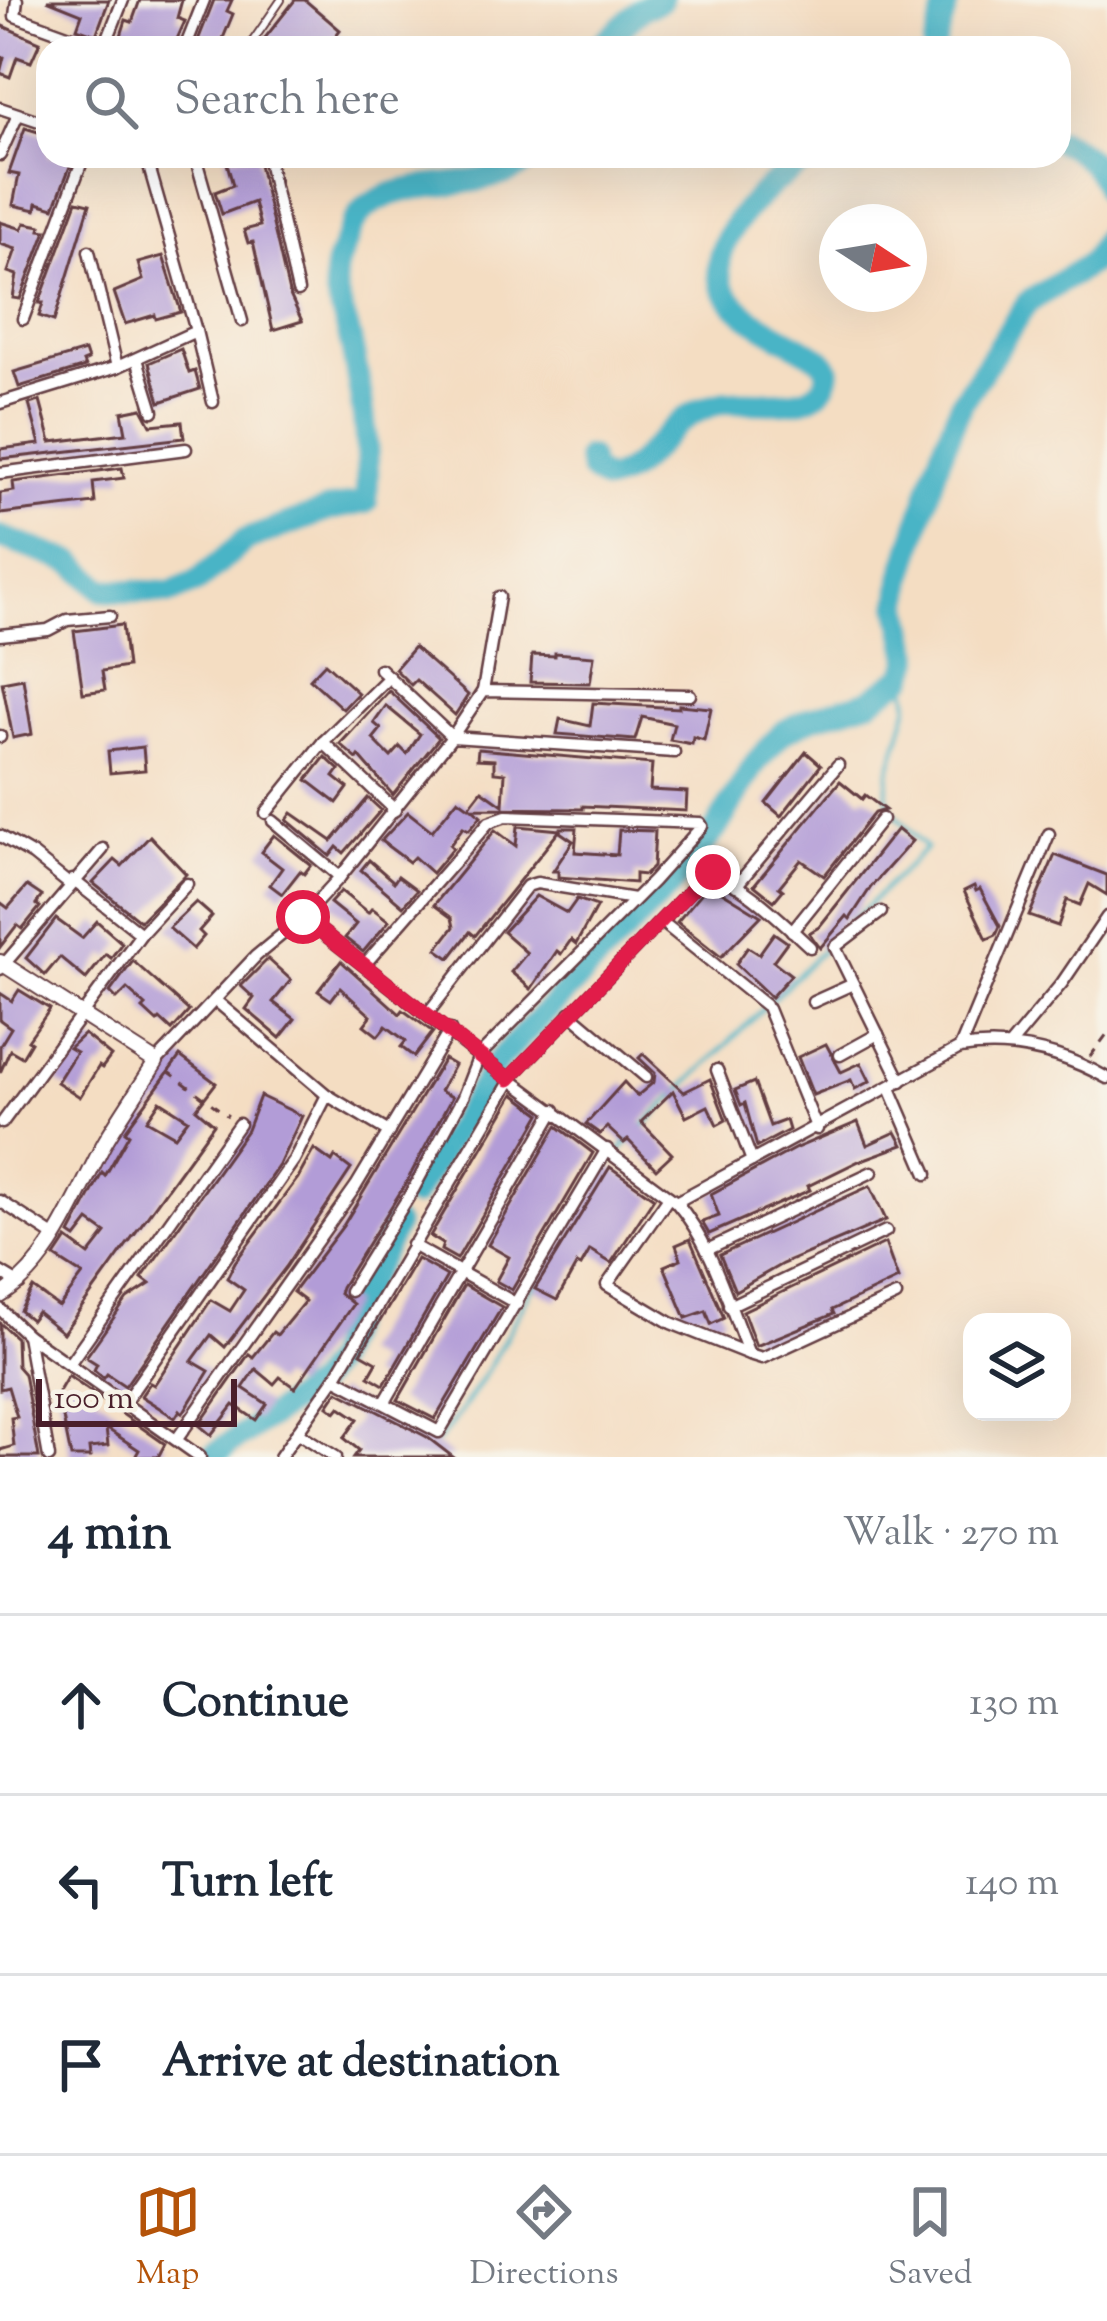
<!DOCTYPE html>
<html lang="en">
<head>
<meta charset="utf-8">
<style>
	body { margin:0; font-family:"Sorts Mill Goudy",serif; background:#f2f2f3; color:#1f2937 }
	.controls { position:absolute; right:36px; bottom:36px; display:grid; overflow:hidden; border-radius:24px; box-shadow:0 12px 48px #0002 }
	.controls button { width:108px; height:108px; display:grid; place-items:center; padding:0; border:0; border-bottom:3px solid #e0e1e3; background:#fff; color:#1f2937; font:60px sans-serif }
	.compass { position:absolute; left:819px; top:204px; width:108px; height:108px; border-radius:50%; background:#fff; box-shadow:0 12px 48px #0002; rotate:102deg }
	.scale { position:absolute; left:36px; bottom:30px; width:201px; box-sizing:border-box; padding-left:12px; border:6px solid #4a1f2b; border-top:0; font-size:33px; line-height:42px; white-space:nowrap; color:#4a1f2b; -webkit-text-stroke:9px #f7f3e8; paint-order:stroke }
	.stop { position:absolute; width:36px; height:36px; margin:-27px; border:9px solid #e11d48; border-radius:50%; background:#fff }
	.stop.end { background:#e11d48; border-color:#fff; box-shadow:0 3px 12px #0008 }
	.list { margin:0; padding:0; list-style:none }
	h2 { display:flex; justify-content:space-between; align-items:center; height:156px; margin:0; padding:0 48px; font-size:51px }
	h2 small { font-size:39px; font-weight:400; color:#747a83 }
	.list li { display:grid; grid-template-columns:78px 1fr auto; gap:36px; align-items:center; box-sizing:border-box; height:180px; padding:0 48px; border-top:3px solid #e0e1e3 }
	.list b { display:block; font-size:45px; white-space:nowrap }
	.list em { font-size:39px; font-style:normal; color:#747a83 }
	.icon { flex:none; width:66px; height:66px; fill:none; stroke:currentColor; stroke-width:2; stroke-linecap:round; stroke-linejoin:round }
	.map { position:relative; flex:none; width:1107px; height:1457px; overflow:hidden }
	.search { position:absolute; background:#fff; box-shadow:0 12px 48px #0002; left:36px; right:36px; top:36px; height:132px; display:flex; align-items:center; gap:30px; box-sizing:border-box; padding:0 42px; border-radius:36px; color:#747a83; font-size:45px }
	.sheet { height:696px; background:#fff }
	nav { display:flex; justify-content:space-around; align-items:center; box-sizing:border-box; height:168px; border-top:3px solid #e0e1e3; background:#fff; font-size:33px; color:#747a83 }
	nav a { display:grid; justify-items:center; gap:6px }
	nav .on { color:#b45309 }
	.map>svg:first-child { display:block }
</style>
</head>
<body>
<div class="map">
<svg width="1107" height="1457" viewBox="0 0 1107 1457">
	<rect width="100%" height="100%" fill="#f7f3e8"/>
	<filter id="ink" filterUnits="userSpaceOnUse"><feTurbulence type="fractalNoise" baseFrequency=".00833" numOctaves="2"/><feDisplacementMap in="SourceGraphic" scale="24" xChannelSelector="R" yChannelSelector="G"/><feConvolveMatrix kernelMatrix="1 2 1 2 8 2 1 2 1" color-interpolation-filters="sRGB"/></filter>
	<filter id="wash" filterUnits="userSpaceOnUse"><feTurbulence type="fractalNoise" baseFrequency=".004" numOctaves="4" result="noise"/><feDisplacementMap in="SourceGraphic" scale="48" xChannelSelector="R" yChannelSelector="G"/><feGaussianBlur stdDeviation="2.7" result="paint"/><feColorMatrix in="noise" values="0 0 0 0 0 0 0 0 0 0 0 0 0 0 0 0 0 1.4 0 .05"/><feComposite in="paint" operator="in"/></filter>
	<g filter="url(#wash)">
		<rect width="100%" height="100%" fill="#f4ddc2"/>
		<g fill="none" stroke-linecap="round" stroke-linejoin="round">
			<g stroke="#49b4c6" stroke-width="4.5">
				<path d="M644,1126l282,-278 -33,-37 -6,-16 2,-22 20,-68 -4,-29"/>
				<path d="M438,1441c77,-92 110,-217 194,-303"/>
			</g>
			<g stroke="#49b4c6" stroke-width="24">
				<path d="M598,48l42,-38 21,-10"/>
				<path d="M934,48l14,-48"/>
				<path d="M1059,141c23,9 41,27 48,50"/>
				<path d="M588,458l3,12 15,11c47,-12 57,-66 115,-78 31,-7 103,15 108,-33l-7,-10c-30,-21 -71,-34 -93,-63 -39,-50 47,-126 90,-141"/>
				<path d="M0,537l74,26 29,27 68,3 26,-11 49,-42 85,-31 35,-7c5,-54 -5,-111 -16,-164 -5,-24 -19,-44 -14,-70 3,-12 9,-24 13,-35 26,-70 136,-30 185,-77"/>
				<path d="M413,1196l86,-137 172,-174 45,-56 40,-67 27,-30 28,-14 59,-18 35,-24 6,-17 -11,-54 3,-28 35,-115 23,-59 66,-100 64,-40 16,-27"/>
				<path d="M210,1457l105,-71 18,-25 17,-45 45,-90"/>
			</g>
		</g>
		<g id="blocks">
			<g fill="#b29cd7" fill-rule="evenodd">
				<path d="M47,0h62l-13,35 -19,-7 5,-14z"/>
				<path d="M140,0h42l-5,18 8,3 -12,27 -53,-9 6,-19 6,2z"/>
				<path d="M214,0h18l-5,11 6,3 -14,34h-12l-10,-5z"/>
				<path d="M295,0h10l35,30 -14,18h-69z"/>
				<path d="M0,25l40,17 -9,20 -14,-5 -7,20 -10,-4 4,-16 -4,-2z"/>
				<path d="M25,128l23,7v21h26l-20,52 -17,-5 -1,7 -23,-5 6,-30 -10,-2z"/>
				<path d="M225,156h32l32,137 13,28 -29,9 -20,-88 -5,1 -4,-13 16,-4 -6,-24 -32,12 -7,-22 18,-7z"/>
				<path d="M77,201l13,3 -36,117 -15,-5 4,-13h-4z"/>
				<path d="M0,222l22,7 3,-6 16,3 -1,4 6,1 -26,68 -7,-1 4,-23 -9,-3 8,-23 -16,-5z"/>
				<path d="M163,256l18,56 -25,7 -1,-4 -30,9 -11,-32 29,-12 -5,-17z"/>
				<path d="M181,349l8,24 6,-2 5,18 -40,13 -11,-39z"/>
				<path d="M85,351l3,9 -5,2 2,5 -66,20 -5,-15z"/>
				<path d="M40,401l11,41 75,-9 -4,-21 20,-4 9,17 31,-3 2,16 -184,21v-10l40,-5 -11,-40z"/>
				<path d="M122,468l2,10 -31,4 2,21 -95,11v-21l14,-2 -1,-9z"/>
				<path d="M122,625l5,42 -25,4 3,19 -22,3 -9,-62z"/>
				<path d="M414,647l54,48 -13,20 -39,-35 -5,5 -16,-16z"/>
				<path d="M555,653l39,3 -4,27 -60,-1 2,-27 23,1z"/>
				<path d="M325,663l33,30 -15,16 -33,-30z"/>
				<path d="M23,678l9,56 -19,4 -11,-56z"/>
				<path d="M389,691l50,47 -46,57 -34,-39 -2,3 -17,-15zM386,706l34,28 -13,20 -7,-7 -9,10 -18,-18 8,-10 -7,-6z"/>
				<path d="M593,703l86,5v-3l32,3 -7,32 -11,-3 -1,7 -22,-4 4,-16 -32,-7 -7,23 -78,-6 3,-15 30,7z"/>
				<path d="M143,747l2,23 -35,3 -2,-22z"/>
				<path d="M478,749l174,15 -2,26 37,2 -1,19 -103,-5v3l-111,-1 9,8 -12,14 -6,-3 -13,18 3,3 -21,25 -18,-16 -5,5 -28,-21 27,-29 24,19 26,-32 11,8 13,-17 21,15 2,-32 -11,-1v-12l-17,-1z"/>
				<path d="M806,752l15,13 -40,51 -15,-13z"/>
				<path d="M325,757l14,13 -5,7 14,11 -11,15 -30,-23z"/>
				<path d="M840,781l22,18 3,-4 20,15 -11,3 -50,63 -23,-16 -22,27 4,3 -9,11 -20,-16z"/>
				<path d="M368,798l13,12 -37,43 -7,-6 -7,9 -43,-36 5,-7 40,28z"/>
				<path d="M518,826l42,4 -85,106 -5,-4 -20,26 -13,-9 17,-22 -2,-9 -18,-13 61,-75 21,16z"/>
				<path d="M561,828h16l-2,24 42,3 2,-25 36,1 -2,36 -8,8 -10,-1v9l-77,-6v-6h-5l20,-30 -13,-9z"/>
				<path d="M897,829l15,12 -41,46 -21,32 -3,-3 -27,32 -11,-15 10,-6z"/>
				<path d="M274,835l37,30 -7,9 -4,-3 -18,23 -12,-9 12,-17 -21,-16z"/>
				<path d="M150,836l36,38 -46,47 -47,-38 22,-23 7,6z"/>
				<path d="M1055,855l52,20v20l-18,-11 -9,21 -13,-5 -9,26 -29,-10z"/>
				<path d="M369,860l25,22 4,-6 19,14 -14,16 -42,-36z"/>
				<path d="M709,884l52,32 -40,41 -44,-35z"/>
				<path d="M27,886l15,10 -6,8 4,3 -18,22 -5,-4 -17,22v-45l8,6z"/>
				<path d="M974,886l2,5 4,-2 20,37 -4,9 -9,4 -23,-48z"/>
				<path d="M341,891l27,22 4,-5 17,13 -26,31 -18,-14 11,-14 -26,-21z"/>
				<path d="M536,896l31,17 10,-14 20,7 -21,38 -5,-4 -10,14 -4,-3 -26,38 -20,-17 16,-19 -24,-21z"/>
				<path d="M196,902l16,14 -13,15 5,5 -11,13 -24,-21z"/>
				<path d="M56,919l26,19 15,-17 25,22 -11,15 -5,-4 -20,25 -26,-22 -15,18 -19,-17z"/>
				<path d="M774,933l13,9 -14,19 18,14 -20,22 -35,-33 12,-17 11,7z"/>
				<path d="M268,959l23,21 -18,22 22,17 -15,19 -34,-29 8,-11 -13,-12z"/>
				<path d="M133,961l56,50 -17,19 -12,-11 -3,3 -14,-13 3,-3 -19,-17 -10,10 -7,-7z"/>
				<path d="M341,961l59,53 3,-4 30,22 -19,25 -13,-10 5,-6 -20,-15 -8,10 -14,-11 7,-9 -31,-28 -9,12 -13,-9z"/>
				<path d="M19,990l31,19 -22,31 3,2 -9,15 -12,-7 -10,23v-27l11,-18 -11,-8v-27l12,8z"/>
				<path d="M84,1034l27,22 -9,12 -3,-2 -19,31 -23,-15 19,-30 -7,-4z"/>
				<path d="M826,1044l15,28 20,-9 9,18 -15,8 -4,-9 -38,15 -15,-38z"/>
				<path d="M643,1054l41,38 26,-13 16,41 -9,5 -9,-19 -22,11 -13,-26 -32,31 31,32 -16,15 -28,-29 -4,3 -17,-16 -7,7 -14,-10 38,-42 13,14 17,-14 1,-9 -16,-15z"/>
				<path d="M180,1056l36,27 -20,26 18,15 -151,209 -26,-21 -6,8 -11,-9 13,-23 26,19 24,-32 -28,-18 12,-18 22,16 17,-22 -17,-12 -13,17 -6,-4 32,-61 3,3 24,-42 -4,-3zM160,1101l28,18 -13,17 -28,-16z"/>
				<path d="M444,1059l10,6 -14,26 12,6 -46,86 -65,104 -2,6 14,11 -58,84 -15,-11 -6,7 -18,-15 -13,19 24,16 -11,16 -22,-15 -23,30 -12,-10 50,-71 4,3 20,-25 4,3 28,-34 -12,-9 50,-66z"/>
				<path d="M754,1082l16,44 16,-6 3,10 -32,17 -12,-44 -4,2 -6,-15z"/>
				<path d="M514,1094l27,20 -84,145 -16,-9 2,-6 -13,-8z"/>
				<path d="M260,1096l42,20 -23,49 -154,221 -18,-12 -3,4 -10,-8 3,-6 -11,-7 41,-58 23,-15 -8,-6 105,-148z"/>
				<path d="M858,1122l9,23 29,-13 7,13 -44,16 -51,25 2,4 -101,44 -7,-12 17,-6 -8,-22 85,-46z"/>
				<path d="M557,1126l36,27 -81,137 -16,-9 13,-24 -21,-12z"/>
				<path d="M314,1149l18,13 3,-5 16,12 -65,98 -61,80 -14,-12 -19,26 17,10 -26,42 -3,-3 -5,8 -34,-22 9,-13 4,2 57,-85 19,11 14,-21 -17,-12 8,-16 63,-84z"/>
				<path d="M610,1167l44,31 -43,65 -21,-13 -9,16 -4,-2 -20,36 -22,-11z"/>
				<path d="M870,1186l16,34 -104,44 -47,27 -15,-36z"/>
				<path d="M690,1239l34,79 -13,6 -5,-13 -20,7 -22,-52 17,-7 -5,-14z"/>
				<path d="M885,1243l13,36 -66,31 2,4 -78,32 -13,-35z"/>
				<path d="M417,1259l30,17 -63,109 -15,-9 8,-14 -16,-9z"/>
				<path d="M464,1285l38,22 -67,112 -37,-19z"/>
				<path d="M0,1323l16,15 1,28 7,8 15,83h-39v-7l14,-4 -3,-28 6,-1 -9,-30 -8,2z"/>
				<path d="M68,1376l97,68 -7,13h-23l4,-7 -33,-22 2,18 -19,2 1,9h-19l-13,-64z"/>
				<path d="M338,1391l89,46 26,20h-99l5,-7 -15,-12 14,-19 -18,-12 -4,5 -8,-6z"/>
			</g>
		</g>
	</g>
	<g filter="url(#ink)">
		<use href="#blocks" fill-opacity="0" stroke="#643c42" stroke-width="3"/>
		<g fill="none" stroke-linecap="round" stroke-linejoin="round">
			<defs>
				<path id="service" d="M248,48l33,-48"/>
				<g id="minor">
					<path d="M17,0l-2,16 88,32"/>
					<path d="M104,48l19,-48"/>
					<path d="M185,48l19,-48"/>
					<path d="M0,108l48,16"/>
					<path d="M0,155l17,-38"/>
					<path d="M195,156l47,165"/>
					<path d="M267,156l31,135"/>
					<path d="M89,251l28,116"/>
					<path d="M23,319l61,-163"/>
					<path d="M196,331l17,71"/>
					<path d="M137,359l16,52"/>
					<path d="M0,403l117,-36 79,-36 -50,-175"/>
					<path d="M0,473l186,-24"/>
					<path d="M0,635l48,-5 19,-10 43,-4"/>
					<path d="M380,669l72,68 31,-46 207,4"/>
					<path d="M389,677l-66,65 72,68"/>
					<path d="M483,691l16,-94"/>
					<path d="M0,736v1"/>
					<path d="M266,813l57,-71"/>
					<path d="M273,821l67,56"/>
					<path d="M0,836l33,19 36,29"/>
					<path d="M73,880l68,54"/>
					<path d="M736,886l102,-121"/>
					<path d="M881,912l-46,35 66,134"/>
					<path d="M303,917l181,143 192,142c36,42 52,101 73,152l13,4 134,-62"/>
					<path d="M662,922l103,83"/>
					<path d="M792,931l90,-112"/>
					<path d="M0,969l103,-120"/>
					<path d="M215,1000l112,95 62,37"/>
					<path d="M813,1002l40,-18"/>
					<path d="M768,1009l49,120"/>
					<path d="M428,1013l99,-127 10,-3 97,16"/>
					<path d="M570,1013l76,64"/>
					<path d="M1011,1044l51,-61 45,-66"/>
					<path d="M960,1048l89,-214"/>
					<path d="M840,1055l38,-21"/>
					<path d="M156,1062l100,-106 47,-39 37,-40 112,-140 222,15"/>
					<path d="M717,1070l35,91"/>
					<path d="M509,1079l197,-205c28,-1 82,53 104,73"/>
					<path d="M890,1088l37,86"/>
					<path d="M2,1123l139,-189 46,-50"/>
					<path d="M669,1197l-62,88 64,38 78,31"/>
					<path d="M0,1201l54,35"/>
					<path d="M676,1202l284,-154c52,-8 101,4 147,30"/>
					<path d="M412,1245l105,59"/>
					<path d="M707,1250l165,-78"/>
					<path d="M0,1272l20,12"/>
					<path d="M350,1291l64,-103 49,-91 16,-41 174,-175 49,-55 -2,-3 -194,-7 -17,6 -124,142"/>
					<path d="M729,1306l157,-75"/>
					<path d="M0,1309l27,26 173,122"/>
					<path d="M27,1335l22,122"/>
					<path d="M69,1364l170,-240"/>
					<path d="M335,1378l104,54 168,-283"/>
					<path d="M125,1402l169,-242 33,-65"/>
					<path d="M385,1402l170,-292"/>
					<path d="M297,1432l39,25"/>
					<path d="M177,1439l179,-253 94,-156"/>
					<path d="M280,1457l55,-79 176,-298"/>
				</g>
				<path id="tertiary" d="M0,962l156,100c-17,27 -35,53 -51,80 -28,52 -53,123 -105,154"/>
			</defs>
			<use href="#service" stroke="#643c42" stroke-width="10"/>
			<use href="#minor" stroke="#643c42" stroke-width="15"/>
			<use href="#tertiary" stroke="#643c42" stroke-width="18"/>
			<g stroke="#643c42" stroke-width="3" stroke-dasharray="9 9" stroke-linecap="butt">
				<path d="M1090,1057l17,-23"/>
				<path d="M168,1071l60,45"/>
			</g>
			<use href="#service" stroke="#fff" stroke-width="6"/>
			<use href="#minor" stroke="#fff" stroke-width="10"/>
			<use href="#tertiary" stroke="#fff" stroke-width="14"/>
		</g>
	</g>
	<g fill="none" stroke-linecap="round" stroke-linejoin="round" filter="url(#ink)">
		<path stroke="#e11d48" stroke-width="15" d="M303,917l206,162 197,-205 7,-2"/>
	</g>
</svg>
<div class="controls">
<button><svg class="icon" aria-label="layers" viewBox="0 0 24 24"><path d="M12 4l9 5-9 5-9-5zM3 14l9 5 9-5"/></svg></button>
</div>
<svg class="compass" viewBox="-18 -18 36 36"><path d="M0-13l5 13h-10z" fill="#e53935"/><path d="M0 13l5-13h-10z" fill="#747a83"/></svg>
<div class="scale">100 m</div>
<div class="stop" style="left:303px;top:917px"></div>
<div class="stop end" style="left:713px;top:872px"></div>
<div class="search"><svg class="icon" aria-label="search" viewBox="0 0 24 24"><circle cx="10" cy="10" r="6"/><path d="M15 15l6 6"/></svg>Search here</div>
</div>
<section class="sheet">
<h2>4 min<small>Walk · 270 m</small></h2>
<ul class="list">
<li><svg class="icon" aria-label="ahead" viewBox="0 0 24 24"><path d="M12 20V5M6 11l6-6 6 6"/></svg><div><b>Continue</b></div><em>130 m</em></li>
<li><svg class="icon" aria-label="left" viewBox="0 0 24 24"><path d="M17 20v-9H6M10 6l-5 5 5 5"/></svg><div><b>Turn left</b></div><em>140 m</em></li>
<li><svg class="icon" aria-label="arrive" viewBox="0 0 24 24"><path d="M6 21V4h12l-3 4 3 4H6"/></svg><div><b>Arrive at destination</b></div></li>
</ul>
</section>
<nav>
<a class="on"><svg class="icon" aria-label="map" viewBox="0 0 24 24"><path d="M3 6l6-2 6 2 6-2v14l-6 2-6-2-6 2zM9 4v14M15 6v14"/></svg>Map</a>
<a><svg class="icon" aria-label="directions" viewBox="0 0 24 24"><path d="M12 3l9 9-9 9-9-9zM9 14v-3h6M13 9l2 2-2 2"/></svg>Directions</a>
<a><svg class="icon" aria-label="saved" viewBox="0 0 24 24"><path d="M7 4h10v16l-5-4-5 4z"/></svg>Saved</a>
</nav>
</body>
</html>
